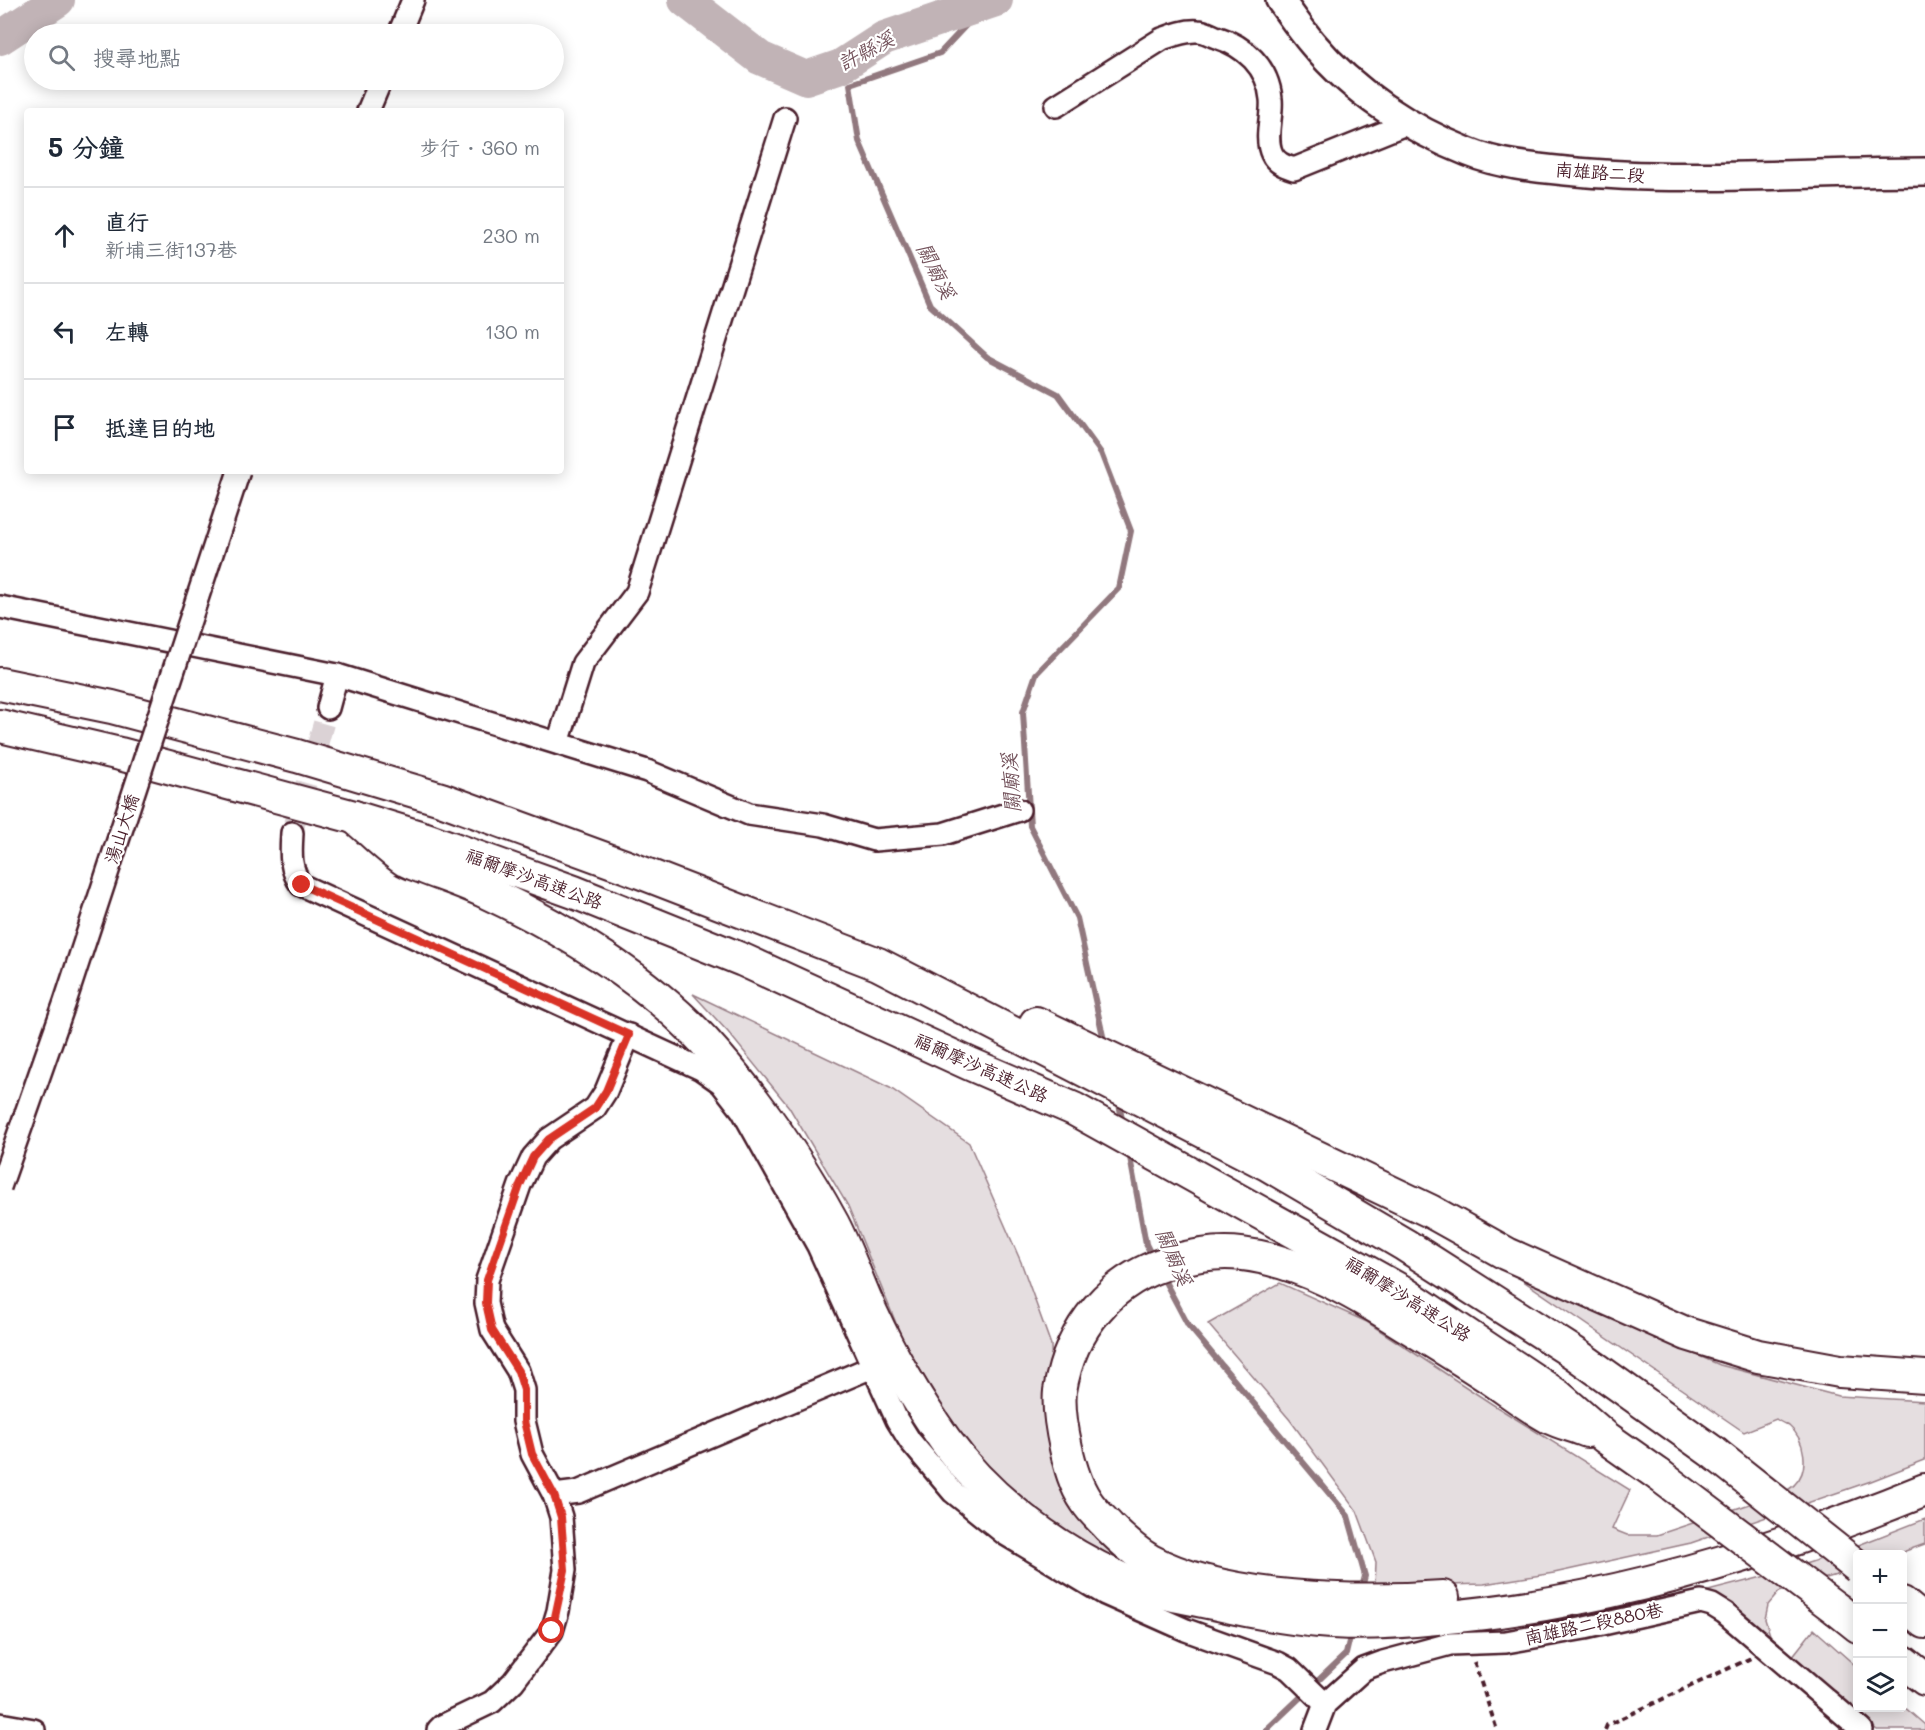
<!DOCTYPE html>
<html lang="zh-TW">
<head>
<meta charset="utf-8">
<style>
	body { margin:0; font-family:Mali,"LXGW WenKai TC",sans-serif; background:#f2f2f3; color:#1f2937 }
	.controls { position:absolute; right:18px; bottom:18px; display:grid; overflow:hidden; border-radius:6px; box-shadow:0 3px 15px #0003 }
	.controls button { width:54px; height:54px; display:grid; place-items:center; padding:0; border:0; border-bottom:2px solid #e0e1e3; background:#fff; color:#1f2937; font:30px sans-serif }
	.stop { position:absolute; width:18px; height:18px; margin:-14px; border:4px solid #d93025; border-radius:50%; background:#fff }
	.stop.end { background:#d93025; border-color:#fff; box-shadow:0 2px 6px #0008 }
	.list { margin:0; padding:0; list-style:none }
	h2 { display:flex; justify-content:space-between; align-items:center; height:78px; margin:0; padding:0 24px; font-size:26px }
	h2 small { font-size:20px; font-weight:400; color:#747a83 }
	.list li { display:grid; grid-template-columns:39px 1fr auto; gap:18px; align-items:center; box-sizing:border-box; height:96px; padding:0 24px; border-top:2px solid #e0e1e3 }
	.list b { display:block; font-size:22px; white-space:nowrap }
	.list p { margin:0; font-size:20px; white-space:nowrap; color:#747a83 }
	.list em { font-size:20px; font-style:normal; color:#747a83 }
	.icon { flex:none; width:33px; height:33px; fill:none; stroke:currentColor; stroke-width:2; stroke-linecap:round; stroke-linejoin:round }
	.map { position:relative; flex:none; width:1925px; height:1730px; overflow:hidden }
	.search { position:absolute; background:#fff; box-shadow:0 3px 15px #0003; left:24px; top:24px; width:540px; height:66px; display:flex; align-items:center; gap:15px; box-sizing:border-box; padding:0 21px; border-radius:33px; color:#747a83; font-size:22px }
	.panel { position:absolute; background:#fff; box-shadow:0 3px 15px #0003; left:24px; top:108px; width:540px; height:366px; border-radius:6px }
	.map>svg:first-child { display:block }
</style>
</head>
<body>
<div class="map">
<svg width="1925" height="1730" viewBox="0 0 1925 1730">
	<rect width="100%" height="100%" fill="#fff"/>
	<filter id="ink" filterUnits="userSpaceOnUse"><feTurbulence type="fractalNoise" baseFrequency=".0167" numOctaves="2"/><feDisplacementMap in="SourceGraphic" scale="12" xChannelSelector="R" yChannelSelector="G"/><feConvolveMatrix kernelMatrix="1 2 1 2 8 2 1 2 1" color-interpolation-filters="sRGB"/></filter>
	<g filter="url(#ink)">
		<g fill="#e5dee0" stroke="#987e86" stroke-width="1.5">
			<path d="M693,994l197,94 79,55 52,119 30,83 2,84 91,145 -29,-10 -68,-42 -52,-46 -46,-59 -44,-72 -57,-139 -59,-99 -61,-75z"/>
			<path d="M1487,1256l96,50 137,59 118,31 87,5v59l-54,21 -180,62 -137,30 -70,11 -109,3 1,-25 -19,-51 -67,-91 -82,-96 72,-41 87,39 125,82 138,86 -18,39 15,6h30l126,-42c4,-3 9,-5 12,-9 15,-15 10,-45 -6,-58 -4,-2 -9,-4 -13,-7l-32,13z"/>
			<path d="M1925,1519v25l-28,10h-39l-1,15 -78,23 -11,13 -3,14 7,22 -68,-49 66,-17 63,-20z"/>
			<path d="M1814,1629l43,38 1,41h44l1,-2 22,19v5h-48l-85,-73z"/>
		</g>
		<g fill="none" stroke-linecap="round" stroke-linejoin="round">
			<g stroke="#91787e" stroke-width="6">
				<path d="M987,3l-47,50 -90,31 9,57 71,164 57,52 71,37 43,59 30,78 -12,57 -83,86 -13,38 7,114 47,92 28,127"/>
				<path d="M1118,1099l5,25"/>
				<path d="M1129,1152l17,92 7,14"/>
				<path d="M1162,1276l26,49 160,191 17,60 -4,15"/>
				<path d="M1266,1730l80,-76 5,-21"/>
			</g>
			<g stroke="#c1b3b6" stroke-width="34">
				<path d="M685,0l75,58 46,20 35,-12 43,-28 112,-38"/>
				<path d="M0,38l58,-38"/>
			</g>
			<path stroke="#dbd2d5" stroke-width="21" stroke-dasharray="21 10" stroke-linecap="butt" d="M292,833l36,-125"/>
			<defs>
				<g id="minor">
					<path d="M399,34l14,-34"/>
					<path d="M1056,106l106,-67c11,-4 24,-9 36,-8 6,0 13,4 18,6 29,9 52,30 55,62 2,16 -7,39 1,55 4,9 13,12 22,15l114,-46"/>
					<path d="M368,111l13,-31"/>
					<path d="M0,607l337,68 310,96 102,43 74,11 51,15 69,-6 76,-24"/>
					<path d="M328,708l9,-33"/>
					<path d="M558,743l25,-80 54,-71 148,-474"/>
					<path d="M292,833c-1,19 -3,35 9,52l400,184 20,14 21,27 76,136 79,174 13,21 43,51 52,42 100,60 81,36 92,33 11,6 36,35"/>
					<path d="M554,1495l24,-3 294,-125"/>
					<path d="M0,1724l34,6"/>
					<path d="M438,1730l4,-4 50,-24 21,-20 39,-51 6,-20 7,-41 -4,-53 -7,-22 -22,-41 -8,-33v-31l-6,-19 -26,-41 -6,-27 1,-23 33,-95 13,-28 16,-18 46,-31 11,-17 23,-56"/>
					<path d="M1315,1730l10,-26 39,-35 19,-7 67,-18 56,-2 79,-14 116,-26 11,3 13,8 137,117"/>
				</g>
				<path id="major" d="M1280,0c11,15 21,30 33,44 40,48 97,85 155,108 29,12 66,16 98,19 119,12 240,1 359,1"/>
				<g id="highway">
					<path d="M0,684l112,23 185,49 144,43 186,68 251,97 389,200 138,81 169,108 140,100"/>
					<path d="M0,726l120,28 234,63 72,22 148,53 169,68 227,104 104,45 327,182 157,105 47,41 54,38"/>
					<path d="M354,817c17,13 35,33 53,44 1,1 16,6 18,7 21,8 43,15 63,25 75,35 160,87 216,148 51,56 93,117 129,183 15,29 25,60 39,90 20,44 45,86 73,126 43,59 108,108 174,138 29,13 63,19 94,25 35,8 71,15 106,18 39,4 79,1 117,-3 164,-13 337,-66 489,-128"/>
					<path d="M1036,1023l394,188 77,43 180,80 71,22 82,15 85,6"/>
					<path d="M1443,1597c-86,6 -218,4 -294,-37 -14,-8 -29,-22 -40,-33 -7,-8 -17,-16 -23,-26 -11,-16 -16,-35 -20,-53 -4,-18 -8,-39 -6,-57 10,-63 52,-114 114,-130 21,-6 46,-10 68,-7 59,7 113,39 162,70 28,17 56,34 83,52 20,13 41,30 62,41 12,6 26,9 38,14"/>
					<path d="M1902,1603l23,19"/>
					<path d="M1838,1610l20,16"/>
					<path d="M1902,1661l23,18"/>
				</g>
			</defs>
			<use href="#minor" stroke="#4a1f2b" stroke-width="26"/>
			<use href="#major" stroke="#4a1f2b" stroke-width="32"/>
			<use href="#highway" stroke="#4a1f2b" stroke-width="36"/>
			<g stroke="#4a1f2b" stroke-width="4" stroke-dasharray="6 4.5" stroke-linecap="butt">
				<path d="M1474,1662l23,68"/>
				<path d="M1605,1730l2,-5 144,-67"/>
			</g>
			<use href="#minor" stroke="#fff" stroke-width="21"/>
			<use href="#major" stroke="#fff" stroke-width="27"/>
			<use href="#highway" stroke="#fff" stroke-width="32"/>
			<defs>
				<path id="minor-bridge" d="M0,1187l65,-185 174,-531"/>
				<g id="highway-bridge">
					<path d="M1714,1453l144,114"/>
					<path d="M1659,1475l179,135"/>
				</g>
			</defs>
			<use href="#minor-bridge" stroke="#4a1f2b" stroke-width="26" stroke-linecap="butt"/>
			<use href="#highway-bridge" stroke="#4a1f2b" stroke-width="36" stroke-linecap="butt"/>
			<use href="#minor-bridge" stroke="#fff" stroke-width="21"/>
			<use href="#highway-bridge" stroke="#fff" stroke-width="32"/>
		</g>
	</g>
	<g fill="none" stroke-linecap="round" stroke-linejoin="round" filter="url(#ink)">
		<path stroke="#d93025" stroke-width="8" d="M302,885l327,150 -23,56 -11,17 -46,31 -16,18 -13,28 -33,95 -1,23 6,27 26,41 6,19v31l8,33 22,41 7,22 4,53 -13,61"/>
	</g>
	<g text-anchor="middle" stroke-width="4.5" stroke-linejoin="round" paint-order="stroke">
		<g font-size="18" fill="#4a1f2b" stroke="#fff">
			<text transform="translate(1600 173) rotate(4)" y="6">南雄路二段</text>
			<text transform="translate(122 829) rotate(-72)" y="6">湯山大橋</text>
			<text transform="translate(534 879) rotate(20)" y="6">福爾摩沙高速公路</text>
			<text transform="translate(981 1068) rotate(24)" y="6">福爾摩沙高速公路</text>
			<text transform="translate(1408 1299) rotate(32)" y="6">福爾摩沙高速公路</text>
			<text transform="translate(1594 1624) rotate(-12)" y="6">南雄路二段880巷</text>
		</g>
		<g font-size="20" font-style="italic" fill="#74535c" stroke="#fff">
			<text transform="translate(866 51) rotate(-28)" y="7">許縣溪</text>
			<text transform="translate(936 271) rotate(63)" y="7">關廟溪</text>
			<text transform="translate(1011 783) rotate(-94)" y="7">關廟溪</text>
			<text transform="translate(1174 1257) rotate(67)" y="7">關廟溪</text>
		</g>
	</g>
</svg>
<div class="controls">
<button>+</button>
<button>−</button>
<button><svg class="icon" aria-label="layers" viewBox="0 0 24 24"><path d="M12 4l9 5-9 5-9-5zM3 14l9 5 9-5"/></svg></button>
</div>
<div class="stop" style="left:552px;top:1631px"></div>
<div class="stop end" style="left:302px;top:885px"></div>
<div class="search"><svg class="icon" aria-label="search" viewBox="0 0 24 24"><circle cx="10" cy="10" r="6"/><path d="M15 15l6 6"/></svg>搜尋地點</div>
<section class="panel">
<h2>5 分鐘<small>步行 · 360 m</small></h2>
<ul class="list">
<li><svg class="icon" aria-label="ahead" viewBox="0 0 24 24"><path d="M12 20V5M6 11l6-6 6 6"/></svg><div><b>直行</b><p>新埔三街137巷</p></div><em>230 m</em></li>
<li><svg class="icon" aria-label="left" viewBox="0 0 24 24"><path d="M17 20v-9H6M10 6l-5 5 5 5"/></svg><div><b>左轉</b></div><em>130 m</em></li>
<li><svg class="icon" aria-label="arrive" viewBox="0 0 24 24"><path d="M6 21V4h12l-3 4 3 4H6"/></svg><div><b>抵達目的地</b></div></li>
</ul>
</section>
</div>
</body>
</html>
